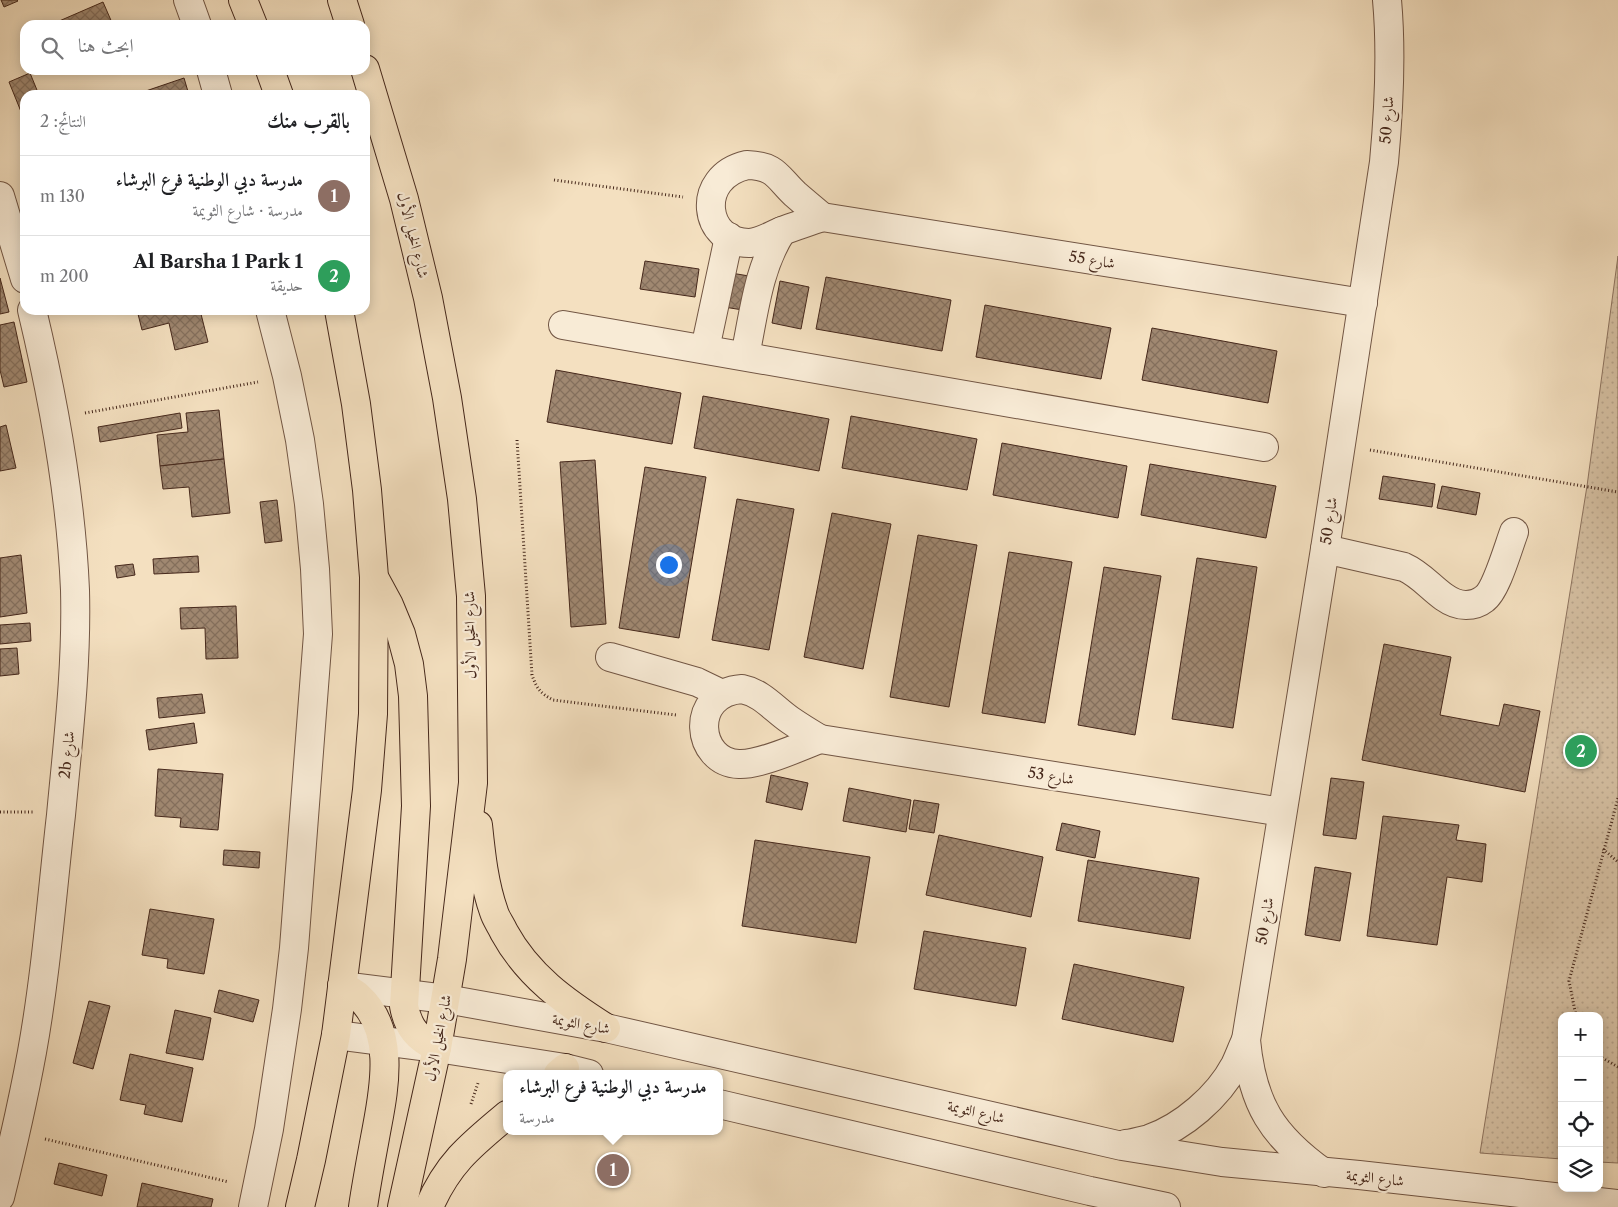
<!DOCTYPE html>
<html lang="ar">
<head>
<meta charset="utf-8">
<style>
	body { margin:0; font-family:"Libre Caslon Text",Amiri,serif; background:#f6f6f6; color:#202124; direction:rtl }
	.controls { position:absolute; right:15px; bottom:15px; display:grid; overflow:hidden; border-radius:10px; box-shadow:0 2px 12px #0003 }
	.controls button { width:45px; height:45px; display:grid; place-items:center; padding:0; border:0; border-bottom:1px solid #e0e0e0; background:#fff; color:#202124; font:25px sans-serif }
	.you { position:absolute; left:668px; top:564px; width:18px; height:18px; margin:-12px; border:4px solid #fff; border-radius:50%; background:#1a73e8; box-shadow:0 0 0 8px #1a73e833 }
	.badge { display:grid; place-items:center; width:32px; height:32px; border-radius:50%; background:#db2777; color:#fff; font-size:16px; font-weight:700 }
	.pin { position:absolute; translate:-50% -50%; border:2px solid #fff; box-shadow:0 1px 5px #0006 }
	.popup { position:absolute; left:503px; top:1070px; width:220px; height:65px; box-sizing:border-box; display:grid; place-content:center; border-radius:10px; background:#fff; filter:drop-shadow(0 1px 4px #0005); font-size:16px; white-space:nowrap; color:#757577 }
	.popup b { font-size:19px; color:#202124 }
	.popup::after { content:''; position:absolute; left:50%; top:100%; margin-left:-10px; border:10px solid transparent; border-top-color:#fff }
	.list { margin:0; padding:0; list-style:none }
	h2 { display:flex; justify-content:space-between; align-items:center; height:65px; margin:0; padding:0 20px; font-size:21px }
	h2 small { font-size:16px; font-weight:400; color:#757577 }
	.list li { display:grid; grid-template-columns:32px 1fr auto; gap:15px; align-items:center; box-sizing:border-box; height:80px; padding:0 20px; border-top:1px solid #e0e0e0 }
	.list b { display:block; font-size:19px; white-space:nowrap }
	.list p { margin:0; font-size:16px; white-space:nowrap; color:#757577 }
	.list em { font-size:16px; font-style:normal; color:#757577 }
	.icon { flex:none; width:28px; height:28px; fill:none; stroke:currentColor; stroke-width:2; stroke-linecap:round; stroke-linejoin:round }
	.map { position:relative; flex:none; width:1618px; height:1207px; overflow:hidden; direction:ltr }
	.search { position:absolute; background:#fff; box-shadow:0 2px 12px #0003; left:20px; top:20px; width:350px; height:55px; display:flex; align-items:center; gap:12px; box-sizing:border-box; padding:0 18px; border-radius:15px; color:#757577; font-size:19px }
	.panel { position:absolute; background:#fff; box-shadow:0 2px 12px #0003; left:20px; top:90px; width:350px; height:225px; border-radius:15px; direction:rtl }
	.map>svg:first-child { display:block }
</style>
</head>
<body>
<div class="map">
<svg width="1618" height="1207" viewBox="0 0 1618 1207">
	<defs>
		<pattern id="park-dots" width="8" height="8" patternUnits="userSpaceOnUse" patternTransform="scale(1.25)"><rect width="8" height="8" fill="#d6c1a4"/><path d="M2 2h.1M6 6h.1" fill="none" stroke="#b9a68d" stroke-width="1.8" stroke-linecap="round"/></pattern>
		<pattern id="building-cross-hatch" width="8" height="8" patternUnits="userSpaceOnUse" patternTransform="scale(1.25)"><rect width="8" height="8" fill="#a08871"/><path d="M0 0l8 8M0 8l8-8" fill="none" stroke="#846f5c"/></pattern>
	</defs>
	<rect width="100%" height="100%" fill="#f4e0c0"/>
	<filter id="stains"><feTurbulence type="fractalNoise" baseFrequency=".004" numOctaves="4"/><feColorMatrix values="0 0 0 0 .2 0 0 0 0 .09 0 0 0 0 .02 0 0 0 .5 -.17"/></filter>
	<radialGradient id="worn" r=".72"><stop offset=".6" stop-color="#630" stop-opacity="0"/><stop offset="1" stop-color="#630" stop-opacity=".3"/></radialGradient>
	<path fill="url(#park-dots)" stroke="#8e7460" d="M1618,256v907l-19,-1v-146h-37v143l-82,-6 107,-667z"/>
	<g fill="url(#building-cross-hatch)" stroke="#46281b">
		<path d="M1,0h16l1,1 -14,6z"/>
		<path d="M103,2l10,23h-63z"/>
		<path d="M30,73l9,22h-14l-1,24 -15,-37z"/>
		<path d="M184,78l5,17h-55z"/>
		<path d="M645,261l54,8 -4,28 -55,-8z"/>
		<path d="M731,273l18,3 -6,34 -19,-3z"/>
		<path d="M826,277l125,23 -9,51 -126,-22z"/>
		<path d="M0,278l9,34 -9,2z"/>
		<path d="M780,281l29,6 -8,42 -29,-6z"/>
		<path d="M985,305l126,23 -10,51 -125,-22z"/>
		<path d="M137,310h63l8,32 -33,8 -6,-27 -27,7z"/>
		<path d="M14,322l13,60 -23,5 -4,-17v-45z"/>
		<path d="M1152,328l125,23 -9,52 -126,-23z"/>
		<path d="M556,370l125,23 -9,51 -125,-22z"/>
		<path d="M703,396l126,23 -10,52 -125,-23z"/>
		<path d="M219,410l5,49 -64,7 -3,-31 31,-3 -2,-19z"/>
		<path d="M180,413l2,15 -82,14 -2,-15z"/>
		<path d="M851,416l126,23 -10,51 -125,-22z"/>
		<path d="M6,425l10,43 -16,3v-44z"/>
		<path d="M1002,443l125,23 -9,52 -125,-23z"/>
		<path d="M224,459l6,54 -38,4 -3,-30 -26,2 -3,-23z"/>
		<path d="M595,460l11,164 -35,3 -11,-165z"/>
		<path d="M1150,464l126,22 -10,52 -125,-23z"/>
		<path d="M645,467l61,10 -27,161 -60,-10z"/>
		<path d="M1383,476l52,8 -3,23 -53,-8z"/>
		<path d="M1442,486l38,7 -4,22 -39,-7z"/>
		<path d="M737,499l57,10 -25,141 -57,-10z"/>
		<path d="M277,500l5,41 -17,2 -5,-41z"/>
		<path d="M832,513l59,11 -28,145 -59,-12z"/>
		<path d="M918,535l59,10 -28,162 -59,-10z"/>
		<path d="M1009,552l63,10 -27,161 -63,-10z"/>
		<path d="M21,555l6,58 -27,4v-59z"/>
		<path d="M198,556l1,16 -45,2 -1,-15z"/>
		<path d="M1197,558l60,9 -24,161 -61,-9z"/>
		<path d="M133,564l2,11 -18,3 -2,-12z"/>
		<path d="M1104,567l57,9 -26,159 -57,-10z"/>
		<path d="M236,606l2,52 -32,1 -1,-31 -24,1 -1,-21z"/>
		<path d="M30,623l1,18 -31,3v-19z"/>
		<path d="M1384,644l67,13 -11,58 59,11 5,-22 36,7 -15,81 -163,-32z"/>
		<path d="M17,648l2,26 -19,2v-27z"/>
		<path d="M202,694l3,19 -46,5 -2,-20z"/>
		<path d="M194,723l3,20 -48,7 -3,-20z"/>
		<path d="M158,769l65,5 -5,56 -38,-3 1,-9 -26,-2z"/>
		<path d="M771,775l37,8 -6,27 -36,-8z"/>
		<path d="M1331,778l33,4 -8,57 -33,-4z"/>
		<path d="M849,788l62,12 -5,32 -63,-11z"/>
		<path d="M914,800l25,4 -5,29 -25,-4z"/>
		<path d="M1383,816l76,9 -3,15 30,4 -4,38 -35,-5 -10,68 -70,-9z"/>
		<path d="M1062,823l38,8 -5,27 -39,-8z"/>
		<path d="M939,835l104,22 -12,60 -105,-22z"/>
		<path d="M755,840l115,17 -14,86 -114,-17z"/>
		<path d="M224,850l36,2 -1,16 -36,-3z"/>
		<path d="M1088,860l111,18 -9,61 -112,-18z"/>
		<path d="M1315,867l36,6 -11,68 -35,-6z"/>
		<path d="M150,909l64,10 -10,55 -37,-6 1,-9 -26,-4z"/>
		<path d="M924,931l102,17 -10,58 -102,-17z"/>
		<path d="M1074,964l110,23 -11,55 -111,-23z"/>
		<path d="M219,990l40,10 -6,22 -39,-10z"/>
		<path d="M89,1001l21,5 -17,63 -20,-6z"/>
		<path d="M175,1010l36,8 -8,42 -37,-7z"/>
		<path d="M130,1054l63,14 -11,54 -38,-8 2,-9 -26,-5z"/>
		<path d="M59,1163l48,12 -5,21 -48,-12z"/>
		<path d="M142,1183l71,16 -2,8h-74z"/>
	</g>
	<g fill="none" stroke-linecap="round" stroke-linejoin="round">
		<defs>
			<g id="minor">
				<path d="M188,0l9,25"/>
				<path d="M211,70l7,25"/>
				<path d="M747,165c29,1 30,12 48,29 9,8 18,15 27,23 -13,5 -27,9 -40,14 -10,4 -21,11 -32,12 -47,1 -56,-66 -3,-78z"/>
				<path d="M0,196l25,83"/>
				<path d="M822,217l541,86"/>
				<path d="M563,325l701,122"/>
				<path d="M705,349l24,-112"/>
				<path d="M745,356c9,-43 13,-88 37,-125"/>
				<path d="M1325,549l79,18c16,7 26,20 40,30 7,5 13,8 22,8 6,0 13,-2 18,-6 12,-8 24,-51 30,-67"/>
				<path d="M610,657l87,25 25,12"/>
				<path d="M742,689c20,4 32,20 48,31 10,7 20,13 30,19 -21,8 -60,26 -81,25 -43,-1 -51,-71 3,-75z"/>
				<path d="M820,739l462,73"/>
				<path d="M342,986l104,13 160,29 516,118 100,16 137,13 259,29"/>
				<path d="M336,1035l101,13 128,20 24,6"/>
				<path d="M719,1104l371,87 76,16"/>
				<path d="M1126,1144c8,-1 15,-3 23,-5 34,-12 69,-42 86,-74 4,-8 7,-17 11,-25"/>
				<path d="M1324,1173c-52,-37 -72,-69 -78,-133l79,-491 59,-387c5,-54 8,-108 3,-162"/>
				<path d="M0,1197c12,-48 23,-96 32,-145 14,-78 20,-158 29,-237 7,-75 16,-149 14,-225 -4,-94 -21,-188 -43,-280"/>
				<path d="M253,1207l16,-78 18,-120 7,-61 24,-314 -3,-65 -6,-65 -9,-64 -13,-64 -17,-66"/>
			</g>
			<g id="major">
				<path d="M243,0l10,25"/>
				<path d="M342,0l8,25"/>
				<path d="M365,69l39,130 24,99 19,100 15,101 9,97 2,187 -21,176 -15,89 -35,159"/>
				<path d="M270,70l9,25"/>
				<path d="M376,581l13,24 12,29 8,30 4,32 3,110 -12,200c4,22 13,32 33,42"/>
				<path d="M478,825c3,29 6,59 16,87 2,7 7,13 10,20 24,44 61,70 102,96"/>
				<path d="M342,986c5,3 12,6 16,10 37,33 27,89 19,131 -5,27 -10,53 -14,80"/>
				<path d="M558,1074l7,-6"/>
				<path d="M300,1207l11,-47 25,-125 31,-245 6,-76 1,-137 -7,-87 -11,-86 -17,-94"/>
				<path d="M429,1207c19,-44 42,-62 78,-92"/>
			</g>
		</defs>
		<use href="#minor" stroke="#725644" stroke-width="30"/>
		<use href="#major" stroke="#46281b" stroke-width="30"/>
		<g stroke="#46281b" stroke-width="3" stroke-dasharray="1 2.5" stroke-linecap="butt">
			<path d="M554,180l129,17"/>
			<path d="M85,413l173,-31"/>
			<path d="M517,440l15,235c5,14 8,18 21,25l123,15"/>
			<path d="M1370,450l248,42"/>
			<path d="M0,812h33"/>
			<path d="M1603,849l15,13"/>
			<path d="M1576,1016l-7,-35 49,-183"/>
			<path d="M1599,1056l19,11"/>
			<path d="M471,1104l7,-21"/>
			<path d="M45,1139l184,43"/>
		</g>
		<use href="#minor" stroke="#f8ebd6" stroke-width="28"/>
		<use href="#major" stroke="#f4e0c0" stroke-width="28"/>
	</g>
	<g text-anchor="middle" stroke-width="4.5" stroke-linejoin="round" paint-order="stroke">
		<g font-size="15" fill="#46281b" stroke="#f8ebd6">
			<text transform="translate(1387 120) rotate(-86)" y="5">شارع 50</text>
			<text transform="translate(413 235) rotate(76)" y="5">شارع الخيل الأول</text>
			<text transform="translate(1092 260) rotate(9)" y="5">شارع 55</text>
			<text transform="translate(1329 521) rotate(-82)" y="5">شارع 50</text>
			<text transform="translate(470 635) rotate(-91)" y="5">شارع الخيل الأول</text>
			<text transform="translate(67 755) rotate(-84)" y="5">2b شارع</text>
			<text transform="translate(1051 776) rotate(9)" y="5">شارع 53</text>
			<text transform="translate(1265 921) rotate(-81)" y="5">شارع 50</text>
			<text transform="translate(581 1024) rotate(10)" y="5">شارع الثويمة</text>
			<text transform="translate(438 1038) rotate(-79)" y="5">شارع الخيل الأول</text>
			<text transform="translate(976 1112) rotate(13)" y="5">شارع الثويمة</text>
			<text transform="translate(1375 1178) rotate(6)" y="5">شارع الثويمة</text>
		</g>
	</g>
	<rect width="100%" height="100%" filter="url(#stains)"/>
	<rect width="100%" height="100%" fill="url(#worn)"/>
</svg>
<div class="controls">
<button>+</button>
<button>−</button>
<button><svg class="icon" aria-label="locate" viewBox="0 0 24 24"><circle cx="12" cy="12" r="6"/><path d="M12 2v4M12 18v4M2 12h4M18 12h4"/></svg></button>
<button><svg class="icon" aria-label="layers" viewBox="0 0 24 24"><path d="M12 4l9 5-9 5-9-5zM3 14l9 5 9-5"/></svg></button>
</div>
<div class="you"></div>
<div class="pin badge" style="left:613px;top:1170px;background:#8d6e63">1</div>
<div class="popup"><b>مدرسة دبي الوطنية فرع البرشاء</b>مدرسة</div>
<div class="pin badge" style="left:1581px;top:751px;background:#2e9e5b">2</div>
<div class="search"><svg class="icon" aria-label="search" viewBox="0 0 24 24"><circle cx="10" cy="10" r="6"/><path d="M15 15l6 6"/></svg>ابحث هنا</div>
<section class="panel">
<h2>بالقرب منك<small>النتائج: 2</small></h2>
<ul class="list">
<li><span class="badge" style="background:#8d6e63">1</span><div><b>مدرسة دبي الوطنية فرع البرشاء</b><p>مدرسة · شارع الثويمة</p></div><em>130 m</em></li>
<li><span class="badge" style="background:#2e9e5b">2</span><div><b>Al Barsha 1 Park 1</b><p>حديقة</p></div><em>200 m</em></li>
</ul>
</section>
</div>
</body>
</html>
